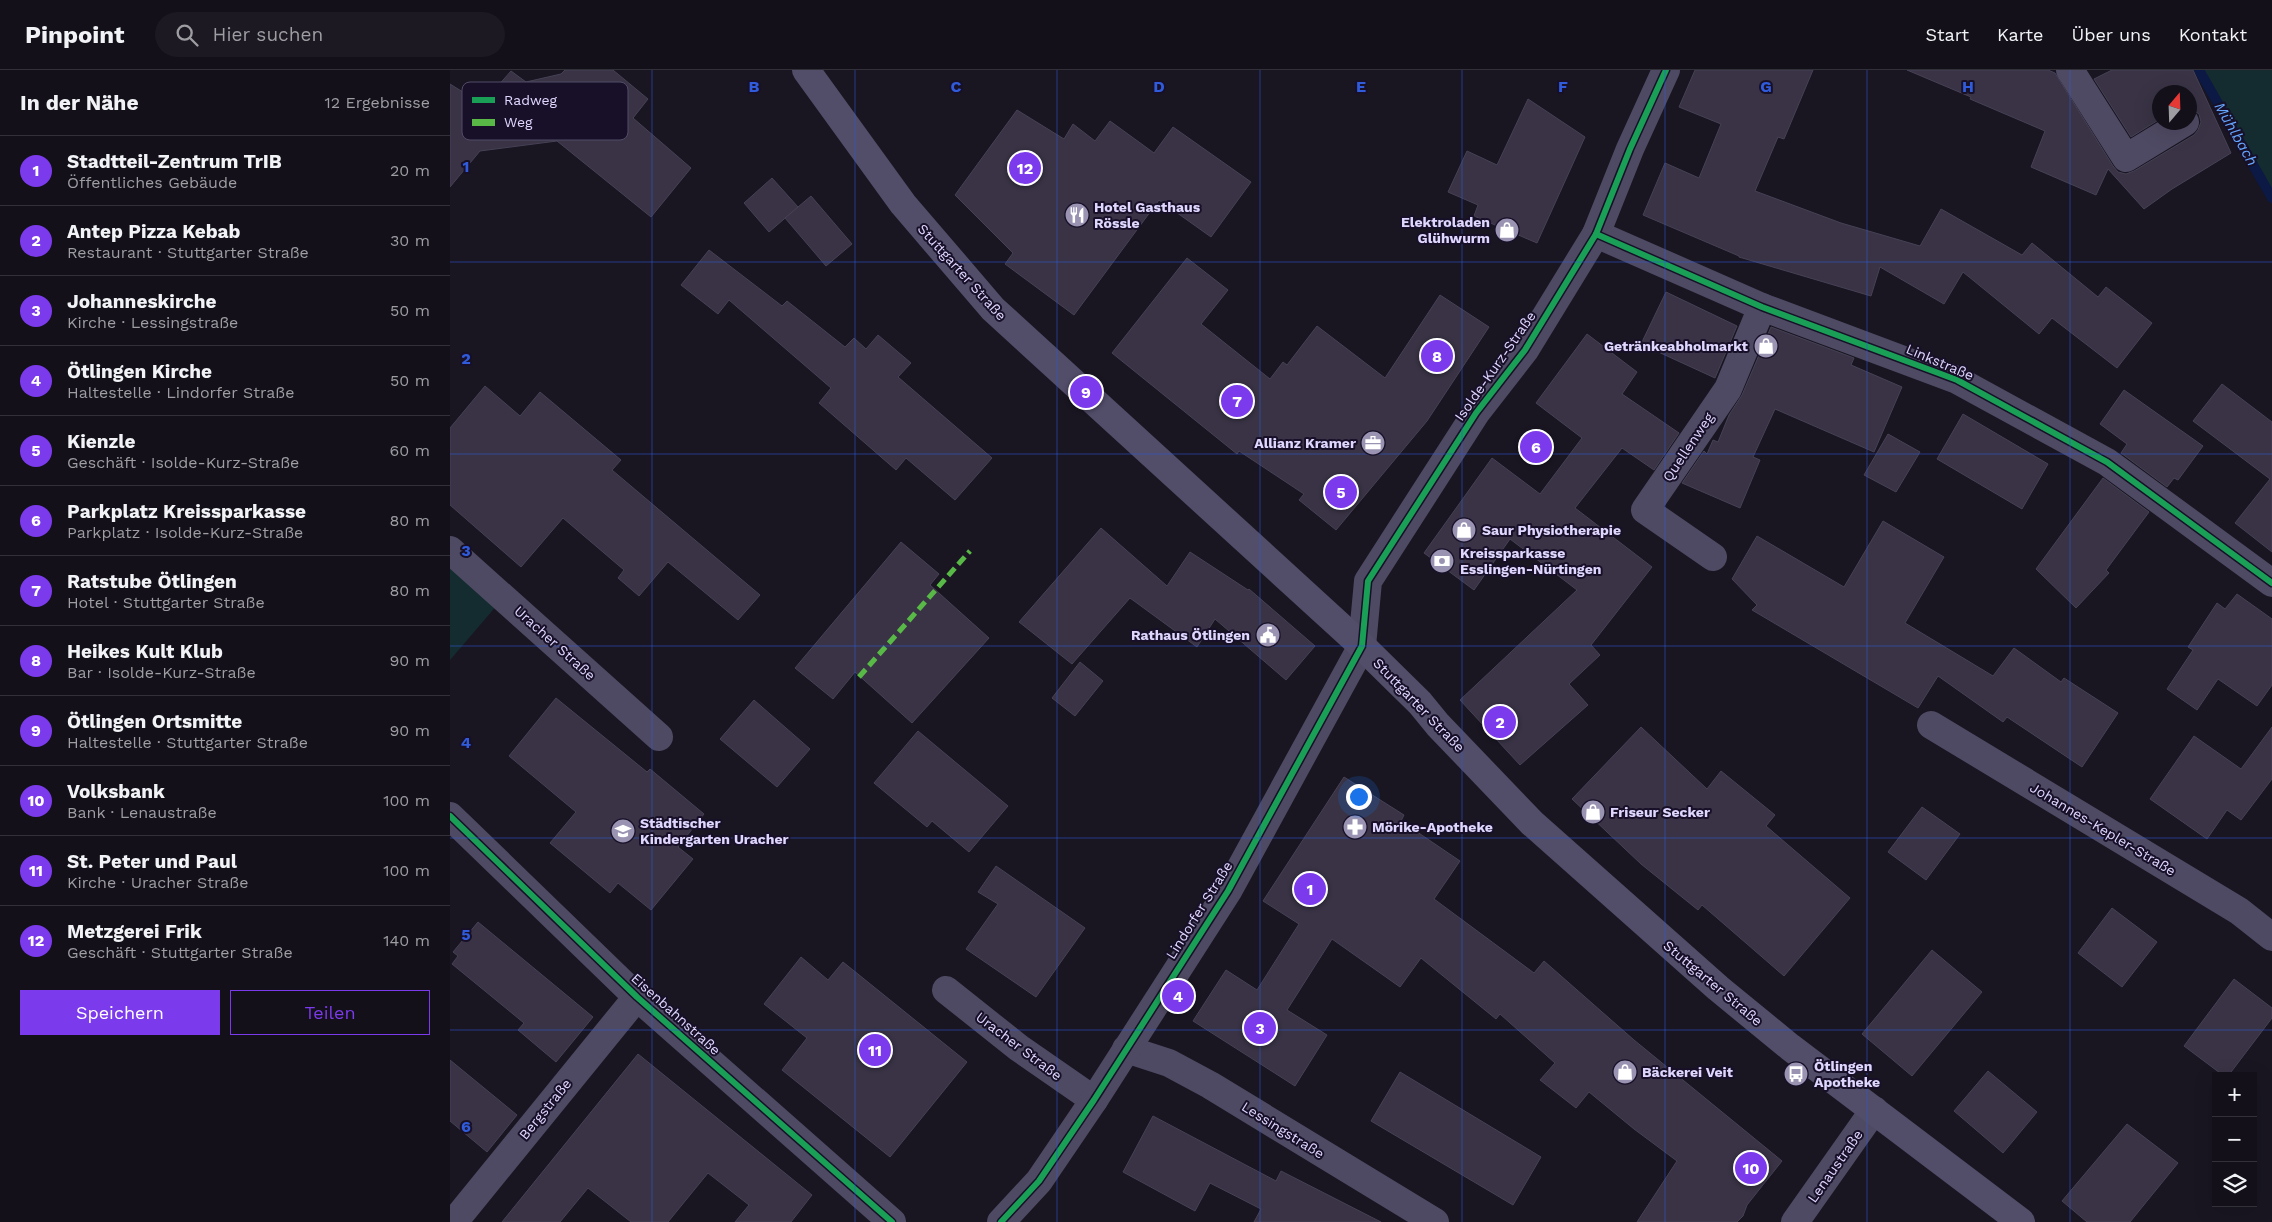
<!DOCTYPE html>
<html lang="de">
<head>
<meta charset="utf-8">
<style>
	body { margin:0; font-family:"Work Sans",sans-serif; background:#1c1923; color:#f1f3f6 }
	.controls { position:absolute; right:15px; bottom:15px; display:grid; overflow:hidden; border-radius:0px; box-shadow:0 5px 20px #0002 }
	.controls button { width:45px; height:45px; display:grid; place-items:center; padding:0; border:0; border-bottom:1px solid #323039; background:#13101a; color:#f1f3f6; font:25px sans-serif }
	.compass { position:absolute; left:1702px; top:15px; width:45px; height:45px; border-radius:50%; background:#13101a; box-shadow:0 5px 20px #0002; rotate:19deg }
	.you { position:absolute; left:908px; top:726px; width:18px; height:18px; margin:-12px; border:4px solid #fff; border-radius:50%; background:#1a73e8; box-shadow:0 0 0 8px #1a73e833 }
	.badge { display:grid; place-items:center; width:32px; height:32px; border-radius:50%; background:#7c3aed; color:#fff; font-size:16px; font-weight:700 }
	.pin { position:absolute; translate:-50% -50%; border:2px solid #fff; box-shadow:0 1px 5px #0006 }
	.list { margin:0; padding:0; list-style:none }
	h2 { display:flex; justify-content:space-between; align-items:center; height:65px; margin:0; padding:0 20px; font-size:21px }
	h2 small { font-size:16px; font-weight:400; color:#9d9da2 }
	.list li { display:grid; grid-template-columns:32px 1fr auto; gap:15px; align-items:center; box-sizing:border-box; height:70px; padding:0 20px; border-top:1px solid #323039 }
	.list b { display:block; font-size:19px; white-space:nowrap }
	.list p { margin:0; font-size:16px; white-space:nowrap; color:#9d9da2 }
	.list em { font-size:16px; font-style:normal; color:#9d9da2 }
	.actions { display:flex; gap:10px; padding:15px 20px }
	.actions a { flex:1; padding:11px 0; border:1px solid #7c3aed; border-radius:0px; text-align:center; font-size:18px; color:#7c3aed }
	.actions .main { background:#7c3aed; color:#fff }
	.icon { flex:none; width:28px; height:28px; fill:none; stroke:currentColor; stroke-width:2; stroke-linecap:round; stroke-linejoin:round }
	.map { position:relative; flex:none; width:1822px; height:1152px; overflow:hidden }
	header { display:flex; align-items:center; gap:30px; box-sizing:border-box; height:70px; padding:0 25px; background:#13101a; border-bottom:1px solid #323039 }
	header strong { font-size:24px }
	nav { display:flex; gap:28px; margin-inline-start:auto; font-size:18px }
	.search { width:350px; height:45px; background:#1c1923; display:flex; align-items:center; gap:12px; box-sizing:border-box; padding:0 18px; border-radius:28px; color:#9d9da2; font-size:19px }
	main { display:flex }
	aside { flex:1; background:#13101a }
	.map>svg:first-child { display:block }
</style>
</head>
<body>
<header>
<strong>Pinpoint</strong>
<div class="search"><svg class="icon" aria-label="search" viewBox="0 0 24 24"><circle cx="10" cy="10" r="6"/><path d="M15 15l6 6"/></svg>Hier suchen</div>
<nav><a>Start</a><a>Karte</a><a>Über uns</a><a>Kontakt</a></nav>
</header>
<main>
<aside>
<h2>In der Nähe<small>12 Ergebnisse</small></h2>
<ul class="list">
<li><span class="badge">1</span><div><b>Stadtteil-Zentrum TrIB</b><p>Öffentliches Gebäude</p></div><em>20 m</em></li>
<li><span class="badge">2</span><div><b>Antep Pizza Kebab</b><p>Restaurant · Stuttgarter Straße</p></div><em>30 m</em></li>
<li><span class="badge">3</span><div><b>Johanneskirche</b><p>Kirche · Lessingstraße</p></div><em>50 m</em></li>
<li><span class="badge">4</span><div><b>Ötlingen Kirche</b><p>Haltestelle · Lindorfer Straße</p></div><em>50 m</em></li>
<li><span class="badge">5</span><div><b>Kienzle</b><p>Geschäft · Isolde-Kurz-Straße</p></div><em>60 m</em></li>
<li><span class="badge">6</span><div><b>Parkplatz Kreissparkasse</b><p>Parkplatz · Isolde-Kurz-Straße</p></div><em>80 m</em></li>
<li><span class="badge">7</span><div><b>Ratstube Ötlingen</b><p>Hotel · Stuttgarter Straße</p></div><em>80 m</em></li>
<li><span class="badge">8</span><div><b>Heikes Kult Klub</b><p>Bar · Isolde-Kurz-Straße</p></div><em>90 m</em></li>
<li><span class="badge">9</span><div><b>Ötlingen Ortsmitte</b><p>Haltestelle · Stuttgarter Straße</p></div><em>90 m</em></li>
<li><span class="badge">10</span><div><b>Volksbank</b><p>Bank · Lenaustraße</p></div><em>100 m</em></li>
<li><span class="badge">11</span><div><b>St. Peter und Paul</b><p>Kirche · Uracher Straße</p></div><em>100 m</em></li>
<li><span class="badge">12</span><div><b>Metzgerei Frik</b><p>Geschäft · Stuttgarter Straße</p></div><em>140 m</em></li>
</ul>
<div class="actions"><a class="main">Speichern</a><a>Teilen</a></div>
</aside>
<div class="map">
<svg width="1822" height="1152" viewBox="0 0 1822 1152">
	<rect width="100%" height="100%" fill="#191622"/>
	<g fill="#142c30">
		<path d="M1749,0h73v128z"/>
		<path d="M0,492l48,42 -48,56z"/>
	</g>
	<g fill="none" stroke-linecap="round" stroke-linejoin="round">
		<path stroke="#0b1944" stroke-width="10" d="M1749,0l73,128"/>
	</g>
	<g fill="#393345" stroke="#474156">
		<path d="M115,0h48l35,29 -15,19 58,50 -40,49 -94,-76 -77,10 -30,36v-103l32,20 29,-33 15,11 35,-8z"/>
		<path d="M1245,0h118l-29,69 -6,-2 -23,54 86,32 79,23 21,-37 81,46 10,-12 66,54 8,-10 46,36 -35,45 -65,-50 -13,16 -76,-62 -19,32 -64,-37 -9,29 -132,-39v-1l-96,-41 22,-52 34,15 22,-54 -42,-17z"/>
		<path d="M1457,0h141l7,3 58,93 5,6 8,2 8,-3 60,-36 4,-5 3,-8 -2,-8 -9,-6v-16h-30v27l-29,18 -37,-58 18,-9h81l38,83 -59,36 -28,20 -36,-40 -12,26 -65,-28 14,-36 -75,-32 1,-2z"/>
		<path d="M1078,29l57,38 -48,106 -63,-27 4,-11 -30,-13 19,-41 30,14z"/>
		<path d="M567,40l47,29 9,-15 22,17 15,-20 44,32 19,-26 78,55 -40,55 -52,-37 -85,115 -69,-51 8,-11 -58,-58z"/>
		<path d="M322,108l26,29 -29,25 -25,-29z"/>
		<path d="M361,126l41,48 -26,22 -41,-48z"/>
		<path d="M259,180l73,56 5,-5 58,46 9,-9 12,11 12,-14 33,28 -13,14 94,81 -37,42 -49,-42 -10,12 -77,-67 12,-15 -102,-88 -11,14 -37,-29z"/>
		<path d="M737,188l41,32 -27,34 69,55 13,-17 4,3 30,-39 68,52 55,-83 49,32 -62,94 -91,109 -37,-30 5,-6 -65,-43 -2,3 -125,-101z"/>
		<path d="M1216,222l71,34 -22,52 -74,-34z"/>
		<path d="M1321,257l83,31 -3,7 51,22 -28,65 -99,-43 -22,48 7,3 -20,48 -58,-25 22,-32 3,3 6,-14 5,2 11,-27 13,-20z"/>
		<path d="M1137,264l50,38 -15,22 57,39 -25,37 -32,-22 -47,60 77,59 -61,78 9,10 -31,29 19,21 -68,60 -60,-65 117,-110 -67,-51 -36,51 -50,-37 68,-95 48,36 42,-56 -46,-35z"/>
		<path d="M1772,314l50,38v130l-37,-29 35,-44 -77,-58z"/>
		<path d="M35,316l35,30 20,-24 81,68 -9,10 148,125 -22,25 -70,-58 -29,34 -21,-18 6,-8 -61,-52 -42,49 -71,-62v-77z"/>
		<path d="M1674,320l79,56 -25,34 -4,-2 -7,9 -46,-34 6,-9 -27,-20z"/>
		<path d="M1513,344l85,50 -26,45 -85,-50z"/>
		<path d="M1438,364l32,18 -24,40 -32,-17z"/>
		<path d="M1653,408l46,34 -43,58 3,3 -33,35 -40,-39z"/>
		<path d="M1433,451l61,36 -39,66 88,53 21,-28 47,34 3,-4 54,35 -36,54 -75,-50 -4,5 -65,-46 -20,32 -166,-98 5,-5 -25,-26 25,-43 87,51z"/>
		<path d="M651,458l66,58 23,-34 58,38 1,-1 66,57 -29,34 -71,-61 -18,28 -67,-49 -58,66 -53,-42z"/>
		<path d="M451,472l38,32 -9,11 59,53 -77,85 -57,-51 -22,27 -38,-31z"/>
		<path d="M1787,524l35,25v66l-15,21 -39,-27 -21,31 -30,-21 26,-39 -5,-3 29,-44 8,6z"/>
		<path d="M630,592l23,19 -28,35 -23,-18z"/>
		<path d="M106,628l91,74 3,-3 54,45 -26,33 15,12 -42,51 -33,-27 -8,10 -60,-50 26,-31 -67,-56z"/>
		<path d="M304,630l56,49 -33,38 -57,-48z"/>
		<path d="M1191,657l66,62 14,-18 54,44 -9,11 84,72 -66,78 -82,-71 -4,5 -57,-46 -69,-65z"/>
		<path d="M1822,657v52l-31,41 -14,-10 -20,29 -57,-40 44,-63 47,33z"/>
		<path d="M468,661l90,75 -39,46 -37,-31 -5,6 -53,-44z"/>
		<path d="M894,707l60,38 -3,6 59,40 -26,38 100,74 10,-12 90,79 148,121 -35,44 -4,11 -6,6h-100l40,-61 -43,-32 -45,-37 -13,16 -36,-28 15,-17 -55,-49 -4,5 -75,-61 -21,29 -68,-48 -45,71 40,25 -32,51 -102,-65 33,-51 31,20 42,-66 -36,-23z"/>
		<path d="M1472,737l38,27 -34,46 -38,-28z"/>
		<path d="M546,796l89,62 -49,69 -70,-48 32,-45 -20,-12z"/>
		<path d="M1662,838l45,34 -35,45 -44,-34z"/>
		<path d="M28,852l115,95 -37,45 -38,-32 6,-7 -72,-59 6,-8 -5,-4z"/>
		<path d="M1482,880l50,42 -70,84 -50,-42z"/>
		<path d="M351,887l27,23 15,-18 124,100 -77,95 -108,-87 25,-32 -43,-34z"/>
		<path d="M1784,909l38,29v10l-44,58h-4l-40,-30z"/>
		<path d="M188,984l174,141 -21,27h-56l14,-17 -41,-32 -40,49h-37l-43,-34 -28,34h-58z"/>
		<path d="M0,990l67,55 -30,37 -37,-31z"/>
		<path d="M1538,1001l49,41 -34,41 -49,-42z"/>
		<path d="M950,1002l141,85 -28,48 -142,-84z"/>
		<path d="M703,1046l123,65 5,-10 100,51h-127l7,-13 -51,-26 -15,28 -72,-39z"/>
		<path d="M1677,1054l51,39 -48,59h-43l-25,-21z"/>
	</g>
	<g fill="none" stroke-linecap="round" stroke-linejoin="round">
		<g stroke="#4f4a63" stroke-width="28">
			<path d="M1620,0l56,88 59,-36"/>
			<path d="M1146,164l166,73 195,73 150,82 165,121"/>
			<path d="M0,480l209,187"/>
			<path d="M1263,487l-68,-47 83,-121 34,-82"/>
			<path d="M1481,655l308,186 33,26"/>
			<path d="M0,746l187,181 255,225"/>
			<path d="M496,920l73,58 75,52"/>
			<path d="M676,979l43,14 41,22 225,137"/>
			<path d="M4,1152l183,-225"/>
			<path d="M1345,1152l79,-112"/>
		</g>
		<path stroke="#4f4a63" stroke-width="28" d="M551,1152l38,-41 55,-81 134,-209 134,-245 6,-65 108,-168 49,-63 71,-116 34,-85 36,-79"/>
		<path stroke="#524d69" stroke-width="28" d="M356,0l97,134 90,105 369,337 58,57 18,22 94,98 186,165 72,59 231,175"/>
		<path stroke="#58b947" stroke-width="5" stroke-dasharray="10 5" stroke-linecap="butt" d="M409,607l111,-126"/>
		<defs>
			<g id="cycleway">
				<path d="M1146,164l166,73 195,73 150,82 165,121"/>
				<path d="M0,746l187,181 255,225"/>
				<path d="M551,1152l38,-41 55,-81 134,-209 134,-245 6,-65 108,-168 49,-63 71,-116 34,-85 36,-79"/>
			</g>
		</defs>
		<use href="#cycleway" stroke="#171028" stroke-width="9"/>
		<use href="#cycleway" stroke="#1a9f57" stroke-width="6"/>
	</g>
	<path fill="none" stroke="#305cdc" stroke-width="1" stroke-opacity="0.55" d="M202,0v1152M405,0v1152M607,0v1152M810,0v1152M1012,0v1152M1215,0v1152M1417,0v1152M1620,0v1152M0,192h1822M0,384h1822M0,576h1822M0,768h1822M0,960h1822"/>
	<defs>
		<symbol id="restaurant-disc" viewBox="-11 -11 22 22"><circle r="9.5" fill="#9a93b2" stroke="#171028"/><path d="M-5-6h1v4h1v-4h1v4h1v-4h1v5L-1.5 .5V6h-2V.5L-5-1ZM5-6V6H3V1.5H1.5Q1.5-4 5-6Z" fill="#fff"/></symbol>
		<symbol id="shop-disc" viewBox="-11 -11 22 22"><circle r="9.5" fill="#9a93b2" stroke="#171028"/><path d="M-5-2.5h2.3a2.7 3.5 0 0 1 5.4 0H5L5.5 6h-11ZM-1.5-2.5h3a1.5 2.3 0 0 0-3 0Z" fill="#fff"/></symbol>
		<symbol id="office-disc" viewBox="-11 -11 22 22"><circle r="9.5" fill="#9a93b2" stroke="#171028"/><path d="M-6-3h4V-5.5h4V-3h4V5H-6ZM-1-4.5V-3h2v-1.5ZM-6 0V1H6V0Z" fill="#fff"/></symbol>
		<symbol id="bank-disc" viewBox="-11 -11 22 22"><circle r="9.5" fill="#9a93b2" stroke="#171028"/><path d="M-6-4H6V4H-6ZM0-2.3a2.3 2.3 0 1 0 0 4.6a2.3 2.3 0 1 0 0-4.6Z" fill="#fff"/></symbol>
		<symbol id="civic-disc" viewBox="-11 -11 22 22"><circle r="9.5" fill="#9a93b2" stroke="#171028"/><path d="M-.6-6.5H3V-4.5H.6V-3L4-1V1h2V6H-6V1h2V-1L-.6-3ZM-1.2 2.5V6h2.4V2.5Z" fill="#fff"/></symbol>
		<symbol id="pharmacy-disc" viewBox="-11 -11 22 22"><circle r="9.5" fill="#9a93b2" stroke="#171028"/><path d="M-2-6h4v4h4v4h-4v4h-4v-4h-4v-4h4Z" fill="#fff"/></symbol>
		<symbol id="school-disc" viewBox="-11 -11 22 22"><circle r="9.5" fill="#9a93b2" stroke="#171028"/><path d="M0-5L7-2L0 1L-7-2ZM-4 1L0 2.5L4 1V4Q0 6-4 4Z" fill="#fff"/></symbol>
		<symbol id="bus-disc" viewBox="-11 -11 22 22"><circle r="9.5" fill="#9a93b2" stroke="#171028"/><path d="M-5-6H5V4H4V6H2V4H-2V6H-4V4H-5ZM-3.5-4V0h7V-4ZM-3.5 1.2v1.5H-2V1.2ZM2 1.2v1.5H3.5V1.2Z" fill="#fff"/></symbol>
	</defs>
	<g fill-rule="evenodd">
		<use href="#restaurant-disc" x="613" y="131" width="28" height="28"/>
		<use href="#shop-disc" x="1043" y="146" width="28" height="28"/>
		<use href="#shop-disc" x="1302" y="262" width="28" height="28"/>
		<use href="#office-disc" x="909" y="359" width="28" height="28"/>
		<use href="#shop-disc" x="1000" y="446" width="28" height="28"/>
		<use href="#bank-disc" x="978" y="477" width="28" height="28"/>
		<use href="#civic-disc" x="804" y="551" width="28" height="28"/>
		<use href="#shop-disc" x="1129" y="728" width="28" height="28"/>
		<use href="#pharmacy-disc" x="891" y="743" width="28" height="28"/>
		<use href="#school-disc" x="159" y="747" width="28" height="28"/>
		<use href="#shop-disc" x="1161" y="988" width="28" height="28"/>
		<use href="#bus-disc" x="1332" y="990" width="28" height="28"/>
	</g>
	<g text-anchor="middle" stroke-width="4" stroke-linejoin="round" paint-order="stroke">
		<g font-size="14" font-weight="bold" fill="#e0d7ff" stroke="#171028" text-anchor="start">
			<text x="644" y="142">Hotel Gasthaus<tspan x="644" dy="16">Rössle</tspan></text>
			<text x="1040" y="157" text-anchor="end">Elektroladen<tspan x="1040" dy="16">Glühwurm</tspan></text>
			<text x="1298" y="281" text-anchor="end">Getränkeabholmarkt</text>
			<text x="906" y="378" text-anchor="end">Allianz Kramer</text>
			<text x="1032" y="465">Saur Physiotherapie</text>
			<text x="1010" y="488">Kreissparkasse<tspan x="1010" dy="16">Esslingen-Nürtingen</tspan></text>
			<text x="800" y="570" text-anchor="end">Rathaus Ötlingen</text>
			<text x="1160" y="747">Friseur Secker</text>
			<text x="190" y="758">Städtischer<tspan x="190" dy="16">Kindergarten Uracher</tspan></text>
			<text x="922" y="762">Mörike-Apotheke</text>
			<text x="1364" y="1001">Ötlingen<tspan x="1364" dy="16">Apotheke</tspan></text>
			<text x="1192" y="1007">Bäckerei Veit</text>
		</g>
		<g font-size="14" fill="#e0d7ff" stroke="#171028">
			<text transform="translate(512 202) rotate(48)" y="5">Stuttgarter Straße</text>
			<text transform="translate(1490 292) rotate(23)" y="5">Linkstraße</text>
			<text transform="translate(1045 296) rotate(-55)" y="5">Isolde-Kurz-Straße</text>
			<text transform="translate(1238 377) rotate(-56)" y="5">Quellenweg</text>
			<text transform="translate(105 573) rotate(42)" y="5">Uracher Straße</text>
			<text transform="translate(969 635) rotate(46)" y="5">Stuttgarter Straße</text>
			<text transform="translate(1653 759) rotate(31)" y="5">Johannes-Kepler-Straße</text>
			<text transform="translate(749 840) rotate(-58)" y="5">Lindorfer Straße</text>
			<text transform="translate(1263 913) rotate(40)" y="5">Stuttgarter Straße</text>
			<text transform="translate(226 944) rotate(42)" y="5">Eisenbahnstraße</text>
			<text transform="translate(569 976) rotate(37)" y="5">Uracher Straße</text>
			<text transform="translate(95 1039) rotate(-51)" y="5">Bergstraße</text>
			<text transform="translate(833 1060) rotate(32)" y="5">Lessingstraße</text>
			<text transform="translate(1385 1096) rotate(-55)" y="5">Lenaustraße</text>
		</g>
		<g font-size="15" font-style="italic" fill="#65a6ff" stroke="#171028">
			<text transform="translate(1786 64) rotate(60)" y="5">Mühlbach</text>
		</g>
	</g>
	<rect x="12" y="12" width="166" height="58" rx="8" fill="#171028" stroke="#534c68" stroke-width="1"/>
	<rect x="22" y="27" width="23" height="6" fill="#1a9f57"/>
	<rect x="22" y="49" width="23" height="7" fill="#58b947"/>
	<g font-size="14" fill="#e0d7ff">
		<text x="54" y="35">Radweg</text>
		<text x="54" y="57">Weg</text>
	</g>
	<g font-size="16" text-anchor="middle" font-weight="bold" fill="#305cdc" stroke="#171028" stroke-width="4" stroke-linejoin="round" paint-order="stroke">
		<text x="304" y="22">B</text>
		<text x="506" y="22">C</text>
		<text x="709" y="22">D</text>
		<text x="911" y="22">E</text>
		<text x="1113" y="22">F</text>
		<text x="1316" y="22">G</text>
		<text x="1518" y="22">H</text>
		<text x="16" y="102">1</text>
		<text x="16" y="294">2</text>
		<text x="16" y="486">3</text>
		<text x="16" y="678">4</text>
		<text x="16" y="870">5</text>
		<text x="16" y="1062">6</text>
	</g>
</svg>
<div class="controls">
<button>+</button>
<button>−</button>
<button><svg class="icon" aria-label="layers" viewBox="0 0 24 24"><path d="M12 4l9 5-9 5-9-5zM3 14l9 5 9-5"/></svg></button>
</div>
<svg class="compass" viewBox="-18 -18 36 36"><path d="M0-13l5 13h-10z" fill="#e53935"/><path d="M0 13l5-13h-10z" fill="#9d9da2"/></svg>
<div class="you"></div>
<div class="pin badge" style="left:860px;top:819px">1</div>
<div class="pin badge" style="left:1050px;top:652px">2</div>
<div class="pin badge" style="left:810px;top:958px">3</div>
<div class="pin badge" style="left:728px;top:926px">4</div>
<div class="pin badge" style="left:891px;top:422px">5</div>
<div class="pin badge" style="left:1086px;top:377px">6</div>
<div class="pin badge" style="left:787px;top:331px">7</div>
<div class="pin badge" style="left:987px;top:286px">8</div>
<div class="pin badge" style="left:636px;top:322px">9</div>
<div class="pin badge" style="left:1301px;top:1098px">10</div>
<div class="pin badge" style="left:425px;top:980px">11</div>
<div class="pin badge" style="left:575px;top:98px">12</div>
</div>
</main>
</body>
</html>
